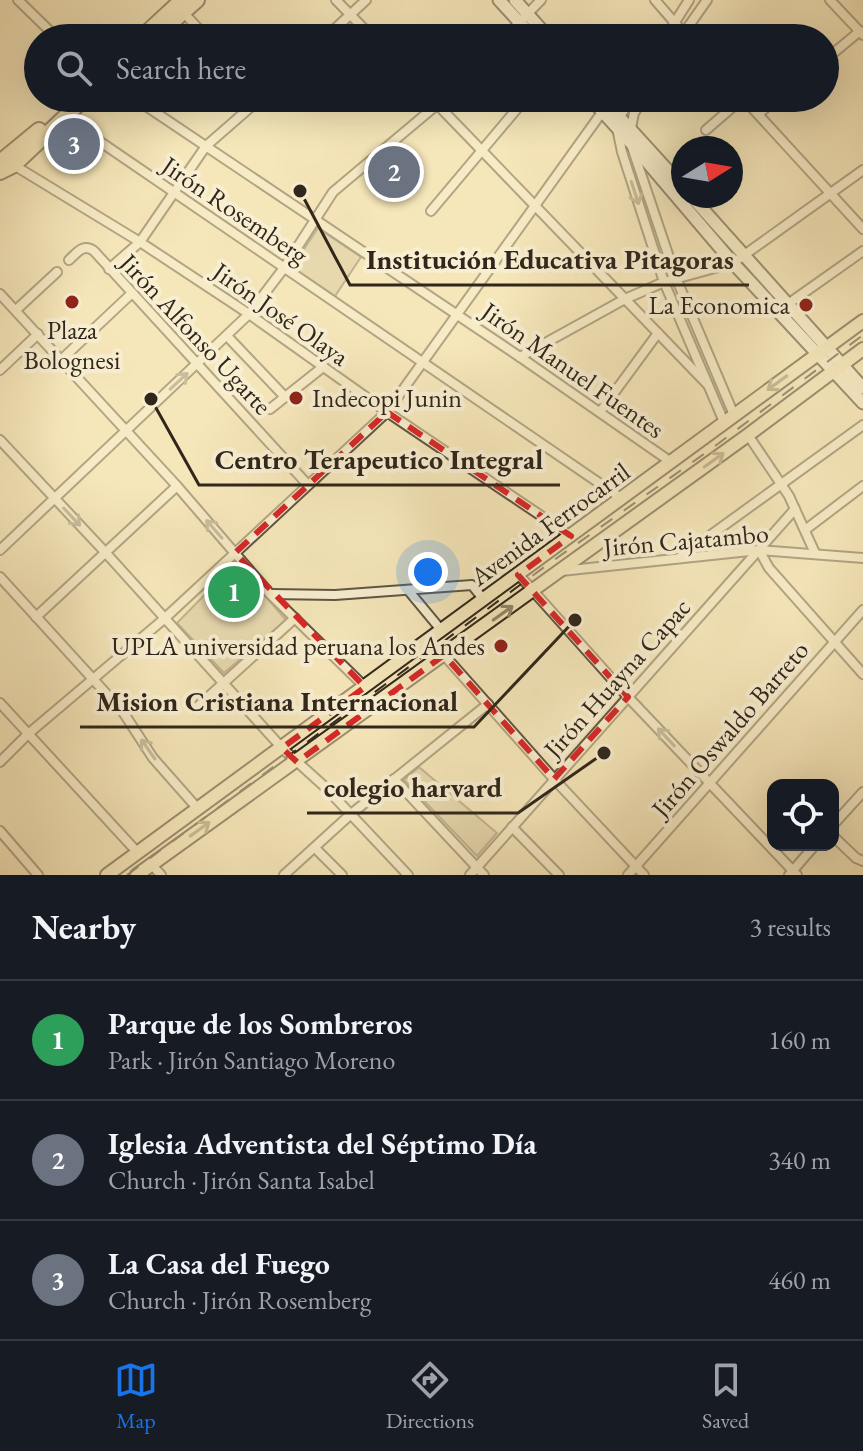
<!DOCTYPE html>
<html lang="en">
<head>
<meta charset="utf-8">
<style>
	body { margin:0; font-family:"EB Garamond",serif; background:#20242c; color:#f1f3f6 }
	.controls { position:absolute; right:24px; bottom:24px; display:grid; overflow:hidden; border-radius:16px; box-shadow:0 8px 32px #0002 }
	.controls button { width:72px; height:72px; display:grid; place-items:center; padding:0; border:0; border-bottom:2px solid #363941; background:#171b24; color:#f1f3f6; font:40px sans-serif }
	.compass { position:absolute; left:671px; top:136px; width:72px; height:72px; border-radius:50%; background:#171b24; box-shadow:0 8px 32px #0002; rotate:79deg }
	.you { position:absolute; left:428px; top:572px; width:28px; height:28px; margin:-20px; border:6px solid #fff; border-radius:50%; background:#1a73e8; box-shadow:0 0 0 12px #1a73e833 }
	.badge { display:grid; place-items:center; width:52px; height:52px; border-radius:50%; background:#1a73e8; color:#fff; font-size:26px; font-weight:700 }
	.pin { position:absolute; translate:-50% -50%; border:4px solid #fff; box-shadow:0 2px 8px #0006 }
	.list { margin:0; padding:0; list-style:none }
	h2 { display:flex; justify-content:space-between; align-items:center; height:104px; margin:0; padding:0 32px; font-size:34px }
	h2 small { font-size:26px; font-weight:400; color:#9ea1a6 }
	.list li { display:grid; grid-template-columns:52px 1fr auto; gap:24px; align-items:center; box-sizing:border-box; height:120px; padding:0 32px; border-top:2px solid #363941 }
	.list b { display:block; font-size:30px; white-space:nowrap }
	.list p { margin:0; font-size:26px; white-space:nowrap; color:#9ea1a6 }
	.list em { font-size:26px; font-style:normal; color:#9ea1a6 }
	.icon { flex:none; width:44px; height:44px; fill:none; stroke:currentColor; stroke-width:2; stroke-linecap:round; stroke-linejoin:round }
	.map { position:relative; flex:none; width:863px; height:875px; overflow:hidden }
	.search { position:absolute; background:#171b24; box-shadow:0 8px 32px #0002; left:24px; right:24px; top:24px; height:88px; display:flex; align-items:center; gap:20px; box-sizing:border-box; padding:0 28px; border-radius:44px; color:#9ea1a6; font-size:30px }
	.sheet { height:464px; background:#171b24 }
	nav { display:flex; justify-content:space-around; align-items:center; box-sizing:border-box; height:112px; border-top:2px solid #363941; background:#171b24; font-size:22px; color:#9ea1a6 }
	nav a { display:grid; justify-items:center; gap:4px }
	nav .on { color:#1a73e8 }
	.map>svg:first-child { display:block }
</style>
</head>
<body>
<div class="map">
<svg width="863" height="875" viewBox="0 0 863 875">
	<rect width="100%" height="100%" fill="#f5e7ba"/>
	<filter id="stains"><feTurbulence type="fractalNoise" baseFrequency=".0025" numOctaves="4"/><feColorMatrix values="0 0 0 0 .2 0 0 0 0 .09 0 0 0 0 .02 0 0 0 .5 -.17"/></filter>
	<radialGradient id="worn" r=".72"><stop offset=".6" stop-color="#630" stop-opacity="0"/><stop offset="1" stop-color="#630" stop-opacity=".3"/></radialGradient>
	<g fill="#d4c69f" stroke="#82765d" stroke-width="2">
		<path d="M318,228l43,29 -26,39 -43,-29z"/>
		<path d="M236,563l50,57 -62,53 -47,-50z"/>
		<path d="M419,767l78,66 -20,23 -73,-76z"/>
	</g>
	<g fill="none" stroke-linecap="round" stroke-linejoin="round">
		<defs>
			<g id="street">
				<path d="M18,0l39,38"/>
				<path d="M336,0l37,38"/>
				<path d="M655,0l33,38"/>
				<path d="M830,0l33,35"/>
				<path d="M183,12l24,26"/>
				<path d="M681,37l26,-37"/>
				<path d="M325,38l41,-38"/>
				<path d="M504,38l37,-38"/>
				<path d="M665,38l24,-38"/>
				<path d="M825,60l35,-29"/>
				<path d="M134,98l386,259 151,105"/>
				<path d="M431,98l277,287"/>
				<path d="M631,98l-11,19 -3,11 5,24 42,130 60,140"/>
				<path d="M758,114l20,-16"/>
				<path d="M64,117l557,381"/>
				<path d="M706,130l37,-32 120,131"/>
				<path d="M630,133l4,-20 10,-15"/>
				<path d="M632,147l44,131 58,137"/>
				<path d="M12,164l128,78 109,72 138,98 184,124"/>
				<path d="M431,211l95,-113"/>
				<path d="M69,260c8,-7 14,-17 25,-9l214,234"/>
				<path d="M109,269l31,-27 66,-96 55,-48"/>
				<path d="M0,294l177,192 93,108 95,93"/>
				<path d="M788,304l75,-53"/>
				<path d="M16,310l41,-38"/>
				<path d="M227,336l58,61"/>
				<path d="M520,357l105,-58 39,-17 69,-19 130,-93"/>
				<path d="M61,360l70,-66"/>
				<path d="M0,370l38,-36"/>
				<path d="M270,409l53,-42"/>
				<path d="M600,412l58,-79"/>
				<path d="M748,435l41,61 26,57"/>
				<path d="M0,440l105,112 177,196 43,39 83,88"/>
				<path d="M805,530l58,-44"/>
				<path d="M0,550l249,-236 35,-46 49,-76 112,-94"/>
				<path d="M759,550l10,18 94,106"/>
				<path d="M679,558l184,-133"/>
				<path d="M561,571l198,-21 104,8"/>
				<path d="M518,574l110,123 169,178"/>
				<path d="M0,577l123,135 30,46 45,51"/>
				<path d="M408,590l34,41"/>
				<path d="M271,594l64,1 137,-10 12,15"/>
				<path d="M36,617l141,-131"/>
				<path d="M444,655l110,124 90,96"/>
				<path d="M0,703l138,150"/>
				<path d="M195,709l100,-91"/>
				<path d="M0,762l28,-28 136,-115 223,-207 218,-304"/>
				<path d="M394,779l90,96"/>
				<path d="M833,825l30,-33"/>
				<path d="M512,827l47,48"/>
				<path d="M0,831l38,44"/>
				<path d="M833,836l23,22 7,3"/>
				<path d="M315,848l27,27"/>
				<path d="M151,864l10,11"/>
				<path d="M284,875l67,-61 137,-110"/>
				<path d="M470,875l325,-366"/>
				<path d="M628,875l235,-265"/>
				<path d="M789,875l26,-30"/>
			</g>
			<g id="secondary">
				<path d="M499,0l35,38"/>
				<path d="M515,0l34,38"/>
				<path d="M590,98l40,44 103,121 130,140"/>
				<path d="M602,98l81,89"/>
				<path d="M691,196l172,192"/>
			</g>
			<g id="primary">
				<path d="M107,875l756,-554"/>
				<path d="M137,875l611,-440 115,-86"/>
			</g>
			<g id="highway">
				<path d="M141,38l41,-38"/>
				<path d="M154,38l43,-38"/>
				<path d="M0,168l5,-10 34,-28"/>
				<path d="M0,172l14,-7 71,-67"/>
			</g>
		</defs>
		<use href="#street" stroke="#615643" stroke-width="12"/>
		<use href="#secondary" stroke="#30261b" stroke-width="15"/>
		<use href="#primary" stroke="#30261b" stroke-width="16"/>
		<use href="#highway" stroke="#30261b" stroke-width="18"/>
		<use href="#street" stroke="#f8efd2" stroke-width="8"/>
		<use href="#secondary" stroke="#f8efd2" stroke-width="11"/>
		<use href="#primary" stroke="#f5e7ba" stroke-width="12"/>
		<use href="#highway" stroke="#f5e7ba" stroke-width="14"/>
		<path stroke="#30261b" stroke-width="2" stroke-dasharray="14 14" stroke-linecap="butt" d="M127,875l420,-310 164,-116 152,-114"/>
	</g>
	<defs><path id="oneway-shaft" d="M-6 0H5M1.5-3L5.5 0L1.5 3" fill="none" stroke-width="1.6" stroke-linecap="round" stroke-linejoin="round" transform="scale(2)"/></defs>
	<g stroke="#948a76">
		<use href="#oneway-shaft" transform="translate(635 193) rotate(72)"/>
		<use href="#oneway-shaft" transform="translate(179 381) rotate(-43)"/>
		<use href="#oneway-shaft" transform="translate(72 517) rotate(47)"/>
		<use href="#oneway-shaft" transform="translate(214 529) rotate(-131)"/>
		<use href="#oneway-shaft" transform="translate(666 737) rotate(-133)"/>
		<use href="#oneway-shaft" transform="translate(148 749) rotate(-125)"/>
	</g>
	<g stroke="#92866a">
		<use href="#oneway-shaft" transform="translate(777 383) rotate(144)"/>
		<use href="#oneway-shaft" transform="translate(714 460) rotate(-36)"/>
		<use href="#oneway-shaft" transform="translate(503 613) rotate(-36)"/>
		<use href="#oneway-shaft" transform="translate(200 829) rotate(-36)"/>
	</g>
	<path d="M0 0H863V875H0ZM387,412l184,124 -53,39 110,122 -74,82 -110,-124 -147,107 -15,-14 83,-61 -130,-134z" fill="#f5e7ba" fill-opacity=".55" fill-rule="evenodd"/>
	<path fill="none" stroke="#d62828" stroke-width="6" stroke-dasharray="16 10" stroke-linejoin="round" d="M387,412l184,124 -53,39 110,122 -74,82 -110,-124 -147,107 -15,-14 83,-61 -130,-134z"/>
	<g fill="#8f2418" stroke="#f8efd2" stroke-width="3">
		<circle cx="72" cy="302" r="8"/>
		<circle cx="806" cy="305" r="8"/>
		<circle cx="296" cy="398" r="8"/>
		<circle cx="501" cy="646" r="8"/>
	</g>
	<g text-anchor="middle" stroke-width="8" stroke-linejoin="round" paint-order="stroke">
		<g font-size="26" fill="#30261b" stroke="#f8efd2">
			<text transform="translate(235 210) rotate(34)" y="9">Jirón Rosemberg</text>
			<text transform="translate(281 314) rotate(35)" y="9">Jirón José Olaya</text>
			<text transform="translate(196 334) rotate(47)" y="9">Jirón Alfonso Ugarte</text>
			<text transform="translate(573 370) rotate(35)" y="9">Jirón Manuel Fuentes</text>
			<text transform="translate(550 524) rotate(-36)" y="9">Avenida Ferrocarril</text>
			<text transform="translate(686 540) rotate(-5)" y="9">Jirón Cajatambo</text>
			<text transform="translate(617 678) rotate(-48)" y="9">Jirón Huayna Capac</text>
			<text transform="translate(730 729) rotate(-49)" y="9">Jirón Oswaldo Barreto</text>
		</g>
		<g font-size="26" fill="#30261b" stroke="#f8efd2" text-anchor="end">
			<text x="790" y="314">La Economica</text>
			<text x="72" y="339" text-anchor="middle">Plaza<tspan x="72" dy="30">Bolognesi</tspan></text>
			<text x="312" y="407" text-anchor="start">Indecopi Junin</text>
			<text x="485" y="655">UPLA universidad peruana los Andes</text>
		</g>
	</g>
	<path fill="none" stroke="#30261b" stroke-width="3" d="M300 191L350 285H749M151 399L199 485H560M575 620L474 727H80M604 753L518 813H307"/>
	<g fill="#30261b" stroke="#f8efd2" stroke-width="3">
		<circle cx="300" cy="191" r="8"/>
		<circle cx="151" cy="399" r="8"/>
		<circle cx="575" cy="620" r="8"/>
		<circle cx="604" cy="753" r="8"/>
	</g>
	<g font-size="28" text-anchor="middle" font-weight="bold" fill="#30261b" stroke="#f8efd2" stroke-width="8" stroke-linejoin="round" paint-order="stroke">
		<text x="550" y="269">Institución Educativa Pitagoras</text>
		<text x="379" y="469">Centro Terapeutico Integral</text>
		<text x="277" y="711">Mision Cristiana Internacional</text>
		<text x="413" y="797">colegio harvard</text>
	</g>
	<rect width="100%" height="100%" filter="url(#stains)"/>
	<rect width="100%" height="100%" fill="url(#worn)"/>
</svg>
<div class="controls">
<button><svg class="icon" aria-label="locate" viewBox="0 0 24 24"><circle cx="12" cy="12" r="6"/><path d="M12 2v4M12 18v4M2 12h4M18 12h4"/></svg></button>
</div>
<svg class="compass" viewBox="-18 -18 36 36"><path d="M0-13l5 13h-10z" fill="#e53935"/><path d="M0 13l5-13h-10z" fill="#9ea1a6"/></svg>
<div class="you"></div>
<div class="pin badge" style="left:234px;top:592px;background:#2e9e5b">1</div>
<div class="pin badge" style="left:394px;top:172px;background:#6b7280">2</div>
<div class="pin badge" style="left:74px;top:144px;background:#6b7280">3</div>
<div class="search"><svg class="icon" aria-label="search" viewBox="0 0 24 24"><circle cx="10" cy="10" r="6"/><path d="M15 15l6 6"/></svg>Search here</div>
</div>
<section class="sheet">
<h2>Nearby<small>3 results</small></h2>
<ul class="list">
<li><span class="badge" style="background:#2e9e5b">1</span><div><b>Parque de los Sombreros</b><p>Park · Jirón Santiago Moreno</p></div><em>160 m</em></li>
<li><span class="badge" style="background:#6b7280">2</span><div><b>Iglesia Adventista del Séptimo Día</b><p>Church · Jirón Santa Isabel</p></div><em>340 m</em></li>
<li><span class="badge" style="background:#6b7280">3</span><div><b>La Casa del Fuego</b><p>Church · Jirón Rosemberg</p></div><em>460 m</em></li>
</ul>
</section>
<nav>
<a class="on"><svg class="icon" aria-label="map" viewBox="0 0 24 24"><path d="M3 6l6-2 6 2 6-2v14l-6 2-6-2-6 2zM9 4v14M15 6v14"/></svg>Map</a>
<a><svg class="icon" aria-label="directions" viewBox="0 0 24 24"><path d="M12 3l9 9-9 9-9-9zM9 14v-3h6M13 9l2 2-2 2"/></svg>Directions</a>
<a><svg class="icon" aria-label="saved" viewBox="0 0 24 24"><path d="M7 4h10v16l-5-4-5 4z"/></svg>Saved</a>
</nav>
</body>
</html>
